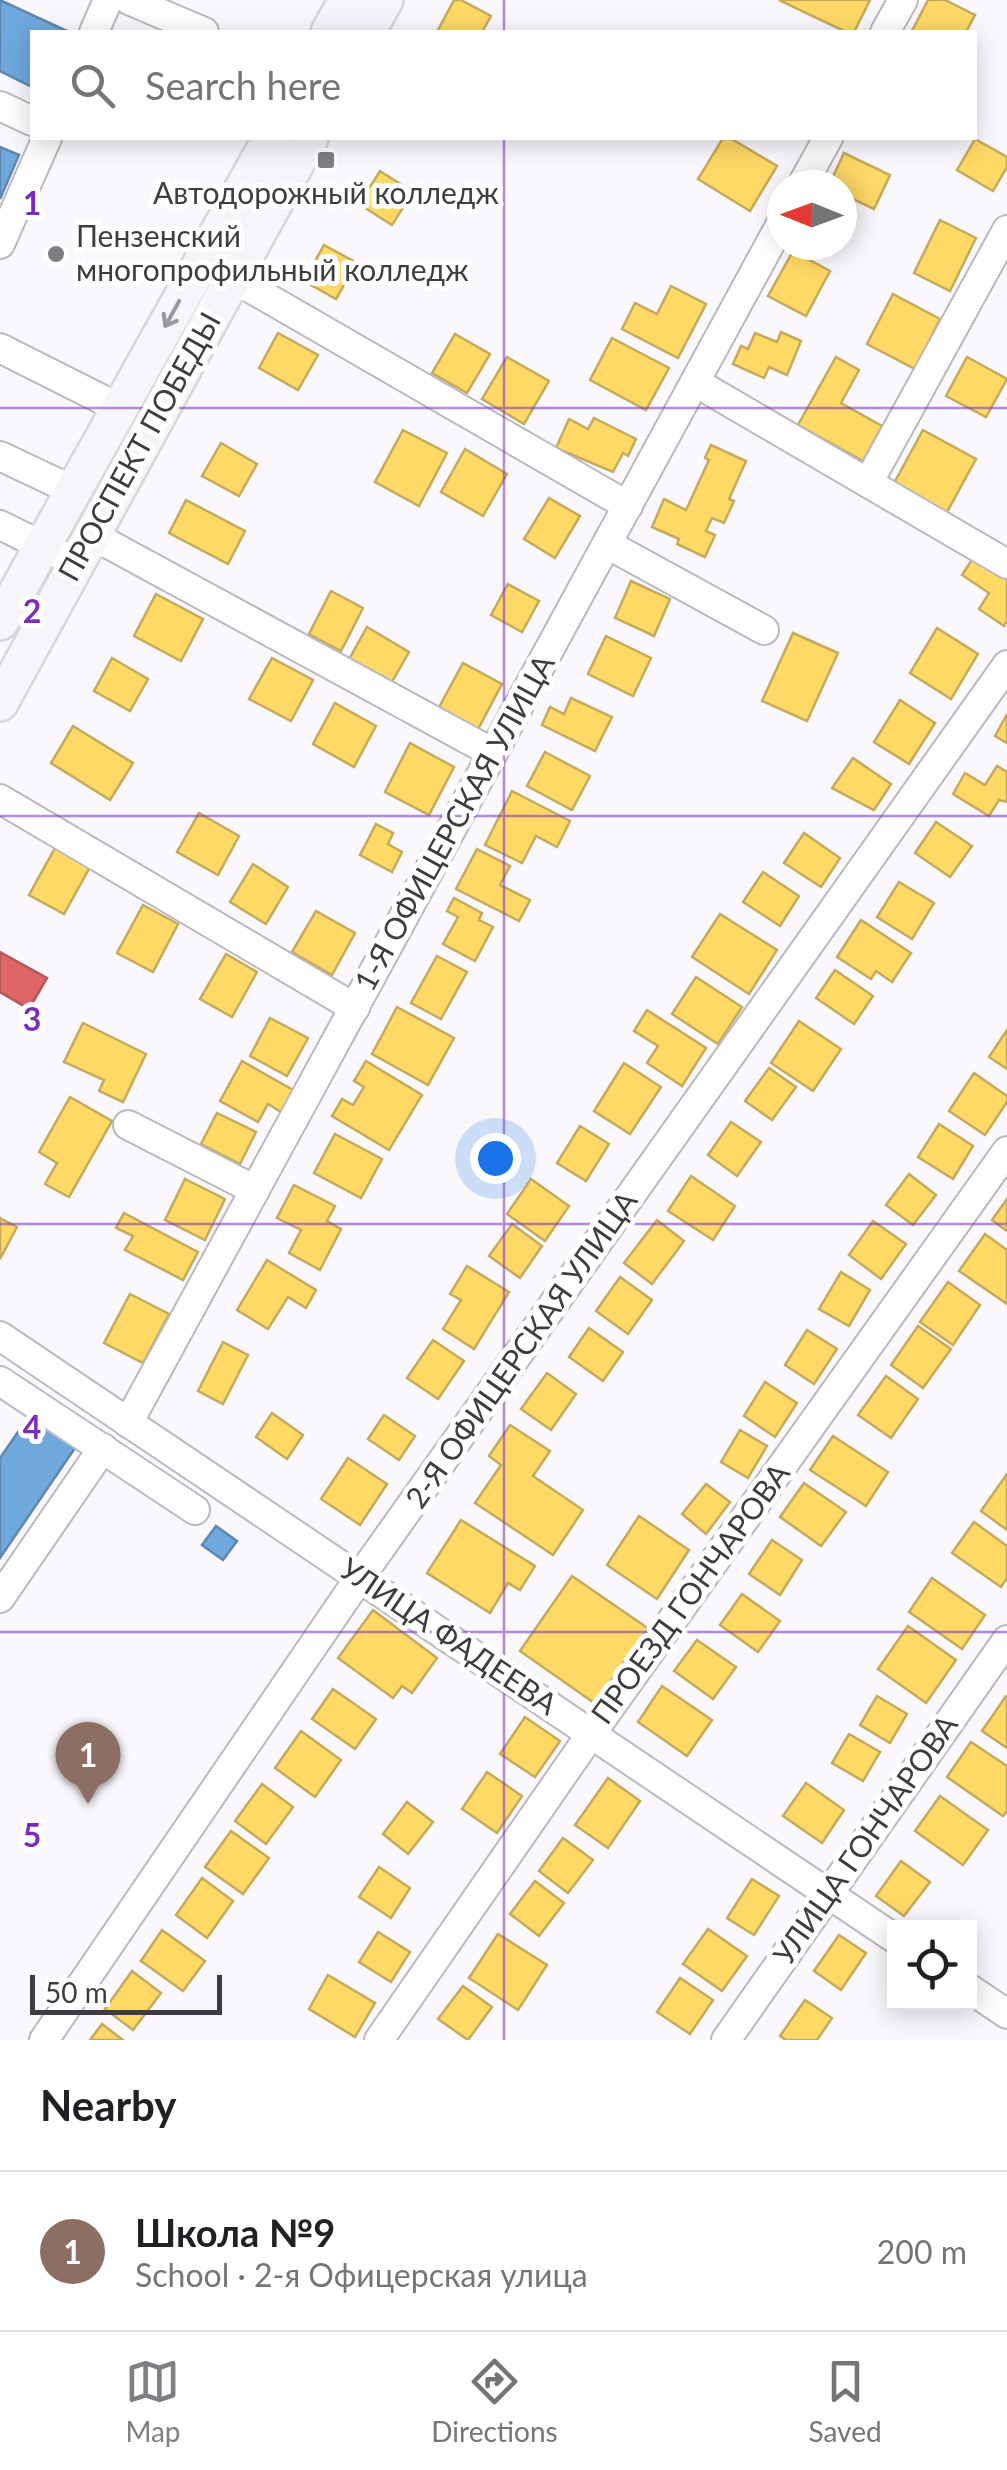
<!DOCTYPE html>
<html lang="en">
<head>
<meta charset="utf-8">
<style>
	body { margin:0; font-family:Lato,sans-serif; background:#f6f6f6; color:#202124 }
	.controls { position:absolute; right:30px; bottom:30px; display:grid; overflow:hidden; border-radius:0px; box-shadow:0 5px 25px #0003 }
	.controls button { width:90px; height:90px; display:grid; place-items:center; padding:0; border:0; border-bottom:2px solid #e0e0e0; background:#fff; color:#202124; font:50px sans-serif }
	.compass { position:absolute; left:767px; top:170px; width:90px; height:90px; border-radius:50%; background:#fff; box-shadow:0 5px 25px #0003; rotate:271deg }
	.scale { position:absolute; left:30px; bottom:25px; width:192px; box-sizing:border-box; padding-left:10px; border:5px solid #3e3c41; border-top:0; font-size:28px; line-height:35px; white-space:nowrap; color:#3e3c41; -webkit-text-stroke:8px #fff; paint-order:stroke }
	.you { position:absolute; left:495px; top:1158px; width:35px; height:35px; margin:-25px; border:8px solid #fff; border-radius:50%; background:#1a73e8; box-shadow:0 0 0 15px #1a73e833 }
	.badge { display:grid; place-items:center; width:65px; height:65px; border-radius:50%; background:#807e83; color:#fff; font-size:32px; font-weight:700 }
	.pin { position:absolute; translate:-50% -82px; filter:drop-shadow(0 2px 5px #0008) }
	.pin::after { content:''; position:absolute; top:52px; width:35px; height:30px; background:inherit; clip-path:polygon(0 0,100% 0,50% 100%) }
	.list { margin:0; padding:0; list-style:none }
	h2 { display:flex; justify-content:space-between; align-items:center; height:130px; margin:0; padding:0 40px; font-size:42px }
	h2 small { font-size:32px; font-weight:400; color:#757577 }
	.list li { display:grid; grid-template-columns:65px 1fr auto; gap:30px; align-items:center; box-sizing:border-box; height:160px; padding:0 40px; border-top:2px solid #e0e0e0 }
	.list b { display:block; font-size:38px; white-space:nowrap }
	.list p { margin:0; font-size:32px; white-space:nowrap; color:#757577 }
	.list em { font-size:32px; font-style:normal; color:#757577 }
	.icon { flex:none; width:55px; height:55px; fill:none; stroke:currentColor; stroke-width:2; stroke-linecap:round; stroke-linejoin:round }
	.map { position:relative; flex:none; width:1007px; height:2040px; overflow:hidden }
	.search { position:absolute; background:#fff; box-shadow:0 5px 25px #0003; left:30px; right:30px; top:30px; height:110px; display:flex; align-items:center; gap:25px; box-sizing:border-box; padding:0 35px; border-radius:0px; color:#757577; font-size:38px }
	.sheet { height:290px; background:#fff }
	nav { display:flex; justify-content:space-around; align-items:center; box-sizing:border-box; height:140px; border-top:2px solid #e0e0e0; background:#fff; font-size:28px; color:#757577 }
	nav a { display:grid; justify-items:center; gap:5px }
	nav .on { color:#807e83 }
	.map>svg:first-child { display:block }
</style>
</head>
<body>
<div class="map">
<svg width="1007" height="2040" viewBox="0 0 1007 2040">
	<rect width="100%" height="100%" fill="#faf8fd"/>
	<g fill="#ffd966" stroke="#c5aa5b" stroke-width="2.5">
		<path d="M454,0h7l30,16 -9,16h-45z"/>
		<path d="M779,0h91l-16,32h-8z"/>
		<path d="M928,0h17l30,15 -9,17 -54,-1z"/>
		<path d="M723,138h7l47,28 -27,45 -52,-32z"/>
		<path d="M975,139l32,18v10l-14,24 -36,-21z"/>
		<path d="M844,153l46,22 -16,34 -32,-15v-9h-13z"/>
		<path d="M380,171l33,21 -21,33 -33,-21z"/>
		<path d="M940,220l36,18 -26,53 -36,-18z"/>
		<path d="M324,245l33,18 -21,36 -32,-18z"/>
		<path d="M793,251l37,20 -24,45 -38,-20z"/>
		<path d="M671,286l35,18 -28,54 -56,-29 13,-26 22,11z"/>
		<path d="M893,294l47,25 -25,50 -48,-25z"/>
		<path d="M781,332l20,9 -14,34 -18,-8 -5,11 -31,-14 8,-18 7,3 7,-16 22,9z"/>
		<path d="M278,333l40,22 -20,35 -39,-22z"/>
		<path d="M455,334l35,20 -23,39 -35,-20z"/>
		<path d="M612,338l57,30 -23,42 -56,-30z"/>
		<path d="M507,357l42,24 -25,43 -42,-25z"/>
		<path d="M836,357l23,13 -18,33 41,23 -19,35 -65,-36z"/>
		<path d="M967,357l40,22 -21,38 -40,-21z"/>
		<path d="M594,418l42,21 -8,17 -5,-3 -10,19 -57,-24 13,-29 19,10z"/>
		<path d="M403,430l44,23 -28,53 -44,-24z"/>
		<path d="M923,430l53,29 -30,55 -53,-29z"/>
		<path d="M221,443l36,21 -18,32 -37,-20z"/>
		<path d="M711,445l35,16 -17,38 5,2 -10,22 -12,-5 -6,13 9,4 -10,22 -28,-13 2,-5 -27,-12 12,-28 22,11 23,-50 -4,-2z"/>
		<path d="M465,449l42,25 -24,42 -42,-24z"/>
		<path d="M549,498l31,18 -25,42 -31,-19z"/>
		<path d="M186,500l59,31 -17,33 -59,-31z"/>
		<path d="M977,552l30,20v49l-3,5 -25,-17 10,-16 -27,-18z"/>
		<path d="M631,581l39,18 -16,37 -39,-18z"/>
		<path d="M508,584l31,17 -17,31 -31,-17z"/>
		<path d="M331,591l32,17 -22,43 -32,-17z"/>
		<path d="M156,594l47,25 -22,42 -47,-25z"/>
		<path d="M367,627l42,25 -20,35 -42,-24z"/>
		<path d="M937,628l41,26 -27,45 -41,-26z"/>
		<path d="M793,633l45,20 -31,68 -45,-20z"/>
		<path d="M606,636l45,22 -18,38 -45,-22z"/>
		<path d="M112,658l36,21 -18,32 -36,-20z"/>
		<path d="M272,658l41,22 -22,41 -42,-22z"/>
		<path d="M463,663l39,21 -26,49 -39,-22z"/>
		<path d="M571,698l41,19 -17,34 -53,-26 8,-18 14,7z"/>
		<path d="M900,700l35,23 -26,41 -35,-22z"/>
		<path d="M335,703l41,23 -22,41 -41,-23z"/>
		<path d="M1007,714v29l-12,-7z"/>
		<path d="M73,726l60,37 -23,37 -59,-37z"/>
		<path d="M410,743l44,24 -25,48 -44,-23z"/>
		<path d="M545,752l45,24 -18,34 -45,-24z"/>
		<path d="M853,758l38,26 -17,26 -42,-22z"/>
		<path d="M997,766l10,6v30l-8,-2 -10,16 -36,-22 12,-21 20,12z"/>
		<path d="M512,791l58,30 -13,26 -21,-11 -14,27 -37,-18z"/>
		<path d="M199,813l40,23 -21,39 -41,-23z"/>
		<path d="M936,822l36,24 -22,31 -35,-24z"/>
		<path d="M376,824l17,9 -5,11 14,8 -10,20 -32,-17z"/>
		<path d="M804,833l36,25 -19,29 -37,-24z"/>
		<path d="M55,848l35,19 -26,47 -35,-19z"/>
		<path d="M477,849l33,17 -10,19 30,15 -11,21 -63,-32z"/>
		<path d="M253,864l35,23 -22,37 -36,-22z"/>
		<path d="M763,872l36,24 -19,30 -37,-24z"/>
		<path d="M899,882l35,21 -22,36 -35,-22z"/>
		<path d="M454,898l28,15 -3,7 14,7 -18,34 -32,-17 15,-27 -11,-6z"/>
		<path d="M143,905l35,19 -25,48 -36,-19z"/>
		<path d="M316,911l39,22 -23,42 -40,-23z"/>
		<path d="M720,914l57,36 -28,44 -57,-37z"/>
		<path d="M861,920l50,33 -19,29 -16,-11 -5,8 -34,-22z"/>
		<path d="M226,954l31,18 -25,45 -32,-18z"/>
		<path d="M437,956l30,16 -26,47 -30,-16z"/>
		<path d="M835,970l38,26 -19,28 -38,-26z"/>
		<path d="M696,977l46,30 -24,37 -46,-30z"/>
		<path d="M397,1007l57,31 -26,47 -56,-31z"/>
		<path d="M647,1010l59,38 -24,38 -35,-23 11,-17 -24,-15z"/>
		<path d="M270,1018l38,20 -21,38 -37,-20z"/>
		<path d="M799,1021l42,28 -28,42 -42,-28z"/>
		<path d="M83,1023l63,31 -23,48 -24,-11 5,-11 -40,-18z"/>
		<path d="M1007,1030v39l-18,-12z"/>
		<path d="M242,1061l51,29 -12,22 -13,-8 -10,18 -38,-21z"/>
		<path d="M366,1061l56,34 -33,55 -57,-34 10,-17 11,6 11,-18 -10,-6z"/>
		<path d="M624,1063l37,24 -31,47 -36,-23z"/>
		<path d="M769,1068l27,19 -24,33 -27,-19z"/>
		<path d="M974,1073l33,23v6l-22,33 -36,-24z"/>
		<path d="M70,1097l42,24 -43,76 -24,-13 12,-21 -18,-11z"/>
		<path d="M217,1113l39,19 -16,32 -39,-20z"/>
		<path d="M731,1122l30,20 -24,34 -29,-21z"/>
		<path d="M939,1124l34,22 -20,33 -35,-22z"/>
		<path d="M580,1126l29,18 -23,37 -29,-18z"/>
		<path d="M335,1134l47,25 -21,39 -47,-25z"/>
		<path d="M909,1174l27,21 -23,30 -27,-20z"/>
		<path d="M691,1176l44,30 -22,34 -45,-29z"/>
		<path d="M185,1179l40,20 -20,41 -40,-20z"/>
		<path d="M531,1179l38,27 -24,35 -38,-27z"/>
		<path d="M294,1185l41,21 -8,15 14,8 -21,41 -31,-17 12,-23 -24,-12z"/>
		<path d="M1007,1199v32l-15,-11z"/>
		<path d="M124,1213l74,39 -15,28 -58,-30 8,-14 -17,-8z"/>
		<path d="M0,1218l17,9 -17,32z"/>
		<path d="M657,1220l27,21 -32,43 -28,-21z"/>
		<path d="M873,1221l33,23 -25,35 -32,-24z"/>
		<path d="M512,1224l30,22 -22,32 -31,-22z"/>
		<path d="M985,1234l22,16v54l-48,-33z"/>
		<path d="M267,1260l49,30 -10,18 -18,-11 -20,32 -31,-19z"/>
		<path d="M467,1266l42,26 -35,57 -31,-20 18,-29 -11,-6z"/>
		<path d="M841,1272l29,18 -21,36 -30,-17z"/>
		<path d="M620,1277l32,23 -24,34 -32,-23z"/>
		<path d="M948,1282l32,23 -27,40 -33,-23z"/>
		<path d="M130,1294l39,20 -26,49 -39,-20z"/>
		<path d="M918,1326l33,23 -28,39 -32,-23z"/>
		<path d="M589,1328l34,24 -20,29 -34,-24z"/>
		<path d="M807,1330l30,19 -23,35 -29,-19z"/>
		<path d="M433,1340l31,21 -26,38 -31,-21z"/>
		<path d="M223,1342l25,13 -25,49 -25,-13z"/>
		<path d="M547,1373l29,21 -25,36 -30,-21z"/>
		<path d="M886,1376l32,23 -27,39 -33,-23z"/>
		<path d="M765,1382l32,21 -22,34 -31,-21z"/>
		<path d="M272,1413l31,22 -16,24 -31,-22z"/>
		<path d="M384,1415l31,21 -16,24 -31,-21z"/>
		<path d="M510,1425l40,26 -17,25 50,34 -30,45 -78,-52 26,-38 -12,-9z"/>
		<path d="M740,1430l27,16 -19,32 -27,-16z"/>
		<path d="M833,1436l55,36 -22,34 -56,-36z"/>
		<path d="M348,1458l39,26 -27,41 -39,-26z"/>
		<path d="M1007,1474v56l-26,-19z"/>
		<path d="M804,1483l42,29 -25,34 -41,-29z"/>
		<path d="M706,1484l24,18 -24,32 -24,-20z"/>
		<path d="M639,1516l50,34 -32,49 -50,-34z"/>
		<path d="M461,1520l74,46 -15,24 -12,-7 -18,30 -63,-40z"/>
		<path d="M974,1522l33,24v32l-6,9 -49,-34z"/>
		<path d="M772,1540l30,20 -22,35 -31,-21z"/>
		<path d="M572,1576l77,53 -52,76 -77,-54z"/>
		<path d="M932,1578l53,37 -23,34 -53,-37z"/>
		<path d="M742,1594l38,27 -22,31 -38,-27z"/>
		<path d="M373,1610l64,48 -25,35 -10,-7 -9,12 -55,-40z"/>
		<path d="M908,1626l48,34 -30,43 -48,-34z"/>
		<path d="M697,1640l39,27 -23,32 -39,-28z"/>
		<path d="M662,1686l50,34 -25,36 -49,-34z"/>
		<path d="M333,1689l43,30 -21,30 -43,-30z"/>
		<path d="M877,1696l30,18 -17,29 -30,-18z"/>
		<path d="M1006,1696h1v52l-25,-17z"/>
		<path d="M525,1717l35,24 -25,36 -35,-23z"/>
		<path d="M301,1731l40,29 -26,37 -40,-29z"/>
		<path d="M849,1734l31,18 -17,29 -31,-18z"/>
		<path d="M971,1742l36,24v45l-4,5 -56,-39z"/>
		<path d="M487,1772l35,24 -25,37 -35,-24z"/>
		<path d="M608,1778l32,23 -32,47 -33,-23z"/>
		<path d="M806,1783l38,27 -22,33 -39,-27z"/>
		<path d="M262,1784l31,23 -27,37 -31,-23z"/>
		<path d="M940,1796l48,34 -25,35 -48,-34z"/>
		<path d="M407,1802l26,20 -25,32 -25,-20z"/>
		<path d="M231,1831l38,27 -26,36 -38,-27z"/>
		<path d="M563,1838l30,22 -25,33 -29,-22z"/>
		<path d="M901,1861l29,21 -26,34 -28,-20z"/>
		<path d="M379,1867l31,21 -19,30 -32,-21z"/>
		<path d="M202,1878l31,23 -26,37 -31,-23z"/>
		<path d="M752,1879l27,17 -25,39 -27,-17z"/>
		<path d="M535,1881l29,22 -25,33 -29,-22z"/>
		<path d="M708,1929l39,27 -25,35 -39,-27z"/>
		<path d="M162,1930l43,31 -22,30 -42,-30z"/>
		<path d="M378,1932l32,20 -19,30 -32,-20z"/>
		<path d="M498,1934l49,31 -29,45 -49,-32z"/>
		<path d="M839,1935l27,18 -25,37 -27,-19z"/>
		<path d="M132,1971l29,22 -28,37 -28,-21z"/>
		<path d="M328,1975l47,28 -20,34 -46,-28z"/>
		<path d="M680,1978l33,22 -23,34 -33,-22z"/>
		<path d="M463,1986l29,21 -24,33 -30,-21z"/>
		<path d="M805,2000l27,18 -15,22h-31l-6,-4z"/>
		<path d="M102,2024l21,16h-33z"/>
	</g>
	<path fill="#e06666" stroke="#af595b" stroke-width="2.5" d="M0,952l47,26 -18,31 -29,-17z"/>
	<g fill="#6fa8dc" stroke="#6088ae" stroke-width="2.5">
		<path d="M0,0l69,32h-37v55l-32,-16z"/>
		<path d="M0,147l19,8 -19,44z"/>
		<path d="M31,1413l46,32 -77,113v-100z"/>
		<path d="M216,1526l21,15 -14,19 -21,-15z"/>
	</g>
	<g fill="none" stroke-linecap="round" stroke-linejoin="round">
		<defs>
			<g id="minor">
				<path d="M129,0l75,32"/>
				<path d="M94,32l14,-32"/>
				<path d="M885,32l18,-32"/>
				<path d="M0,106l32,15"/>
				<path d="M802,185l26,-47"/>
				<path d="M0,244l47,-106"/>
				<path d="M233,278l395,228"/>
				<path d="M0,348l119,60"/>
				<path d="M695,382l312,182"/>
				<path d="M0,456l74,35"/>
				<path d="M868,483l139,-253"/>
				<path d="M0,525l77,38"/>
				<path d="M92,535l401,218"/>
				<path d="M607,544l157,86"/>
				<path d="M0,799l355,209"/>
				<path d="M128,1125l127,65"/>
				<path d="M0,1336l894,602"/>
				<path d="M0,1381l195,129"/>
				<path d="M128,1423l654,-1201"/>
				<path d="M0,1598l103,-150"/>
				<path d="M970,1989l37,25"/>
				<path d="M44,2040l316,-463 647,-912"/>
				<path d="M379,2040l212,-306 416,-583"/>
				<path d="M726,2040l281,-400"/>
			</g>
			<g id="major">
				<path d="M329,32l18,-32"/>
				<path d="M367,32l18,-32"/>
				<path d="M0,622l271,-484"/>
				<path d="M0,703l310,-565"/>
			</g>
		</defs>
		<use href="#minor" stroke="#bbb9be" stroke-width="32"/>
		<use href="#major" stroke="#d7d6d8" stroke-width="40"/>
		<use href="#minor" stroke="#fefeff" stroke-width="28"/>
		<use href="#major" stroke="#f7f5f9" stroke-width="35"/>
	</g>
	<defs><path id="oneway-shaft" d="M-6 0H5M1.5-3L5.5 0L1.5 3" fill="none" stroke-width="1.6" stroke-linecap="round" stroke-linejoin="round" transform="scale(2.5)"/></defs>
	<use stroke="#9a989d" href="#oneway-shaft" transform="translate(172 314) rotate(119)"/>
	<path fill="none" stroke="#7b2cbf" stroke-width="2.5" stroke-opacity="0.55" d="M504,0v32M504,138v1902M0,408h1007M0,816h1007M0,1224h1007M0,1632h1007"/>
	<g fill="#807e83" stroke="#fff" stroke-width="4">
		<rect x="316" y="150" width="20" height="20" rx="5"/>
		<circle cx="56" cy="254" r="10"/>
	</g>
	<g text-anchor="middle" stroke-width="10" stroke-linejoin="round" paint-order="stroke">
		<g font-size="30" fill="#3e3c41" stroke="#fff">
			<text x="326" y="204">Автодорожный колледж</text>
			<text x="76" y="247" text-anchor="start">Пензенский<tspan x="76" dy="34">многопрофильный колледж</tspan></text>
		</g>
		<g font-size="30" fill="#3e3c41" stroke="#fff">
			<text transform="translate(140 447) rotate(-61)" y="10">ПРОСПЕКТ ПОБЕДЫ</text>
			<text transform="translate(455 823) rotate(-61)" y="10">1-Я ОФИЦЕРСКАЯ УЛИЦА</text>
			<text transform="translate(522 1350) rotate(-55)" y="10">2-Я ОФИЦЕРСКАЯ УЛИЦА</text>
			<text transform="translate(691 1594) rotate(-54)" y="10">ПРОЕЗД ГОНЧАРОВА</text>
			<text transform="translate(448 1637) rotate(34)" y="10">УЛИЦА ФАДЕЕВА</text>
			<text transform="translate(866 1840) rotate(-55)" y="10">УЛИЦА ГОНЧАРОВА</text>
		</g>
	</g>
	<g font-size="32" text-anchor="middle" font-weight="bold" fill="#7b2cbf" stroke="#fff" stroke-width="10" stroke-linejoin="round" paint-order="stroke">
		<text x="32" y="215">1</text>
		<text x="32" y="623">2</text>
		<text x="32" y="1031">3</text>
		<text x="32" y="1439">4</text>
		<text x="32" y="1847">5</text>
	</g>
</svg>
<div class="controls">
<button><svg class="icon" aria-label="locate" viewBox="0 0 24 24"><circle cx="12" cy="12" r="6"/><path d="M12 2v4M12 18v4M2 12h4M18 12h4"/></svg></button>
</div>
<svg class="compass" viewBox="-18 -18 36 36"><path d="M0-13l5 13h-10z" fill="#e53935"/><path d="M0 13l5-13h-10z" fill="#757577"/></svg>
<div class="scale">50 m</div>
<div class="you"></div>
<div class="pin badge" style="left:88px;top:1804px;background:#8d6e63">1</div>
<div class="search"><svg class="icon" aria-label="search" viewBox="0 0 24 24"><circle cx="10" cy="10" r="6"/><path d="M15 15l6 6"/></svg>Search here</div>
</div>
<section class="sheet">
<h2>Nearby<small></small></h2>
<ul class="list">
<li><span class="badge" style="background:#8d6e63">1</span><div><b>Школа №9</b><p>School · 2-я Офицерская улица</p></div><em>200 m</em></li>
</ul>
</section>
<nav>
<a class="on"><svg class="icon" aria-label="map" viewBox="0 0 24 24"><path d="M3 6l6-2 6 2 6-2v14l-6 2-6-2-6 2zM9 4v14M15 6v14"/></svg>Map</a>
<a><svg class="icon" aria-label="directions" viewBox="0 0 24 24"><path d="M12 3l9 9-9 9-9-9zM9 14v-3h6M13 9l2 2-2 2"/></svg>Directions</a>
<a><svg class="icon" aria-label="saved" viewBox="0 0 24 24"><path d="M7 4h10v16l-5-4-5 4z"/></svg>Saved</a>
</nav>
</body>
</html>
